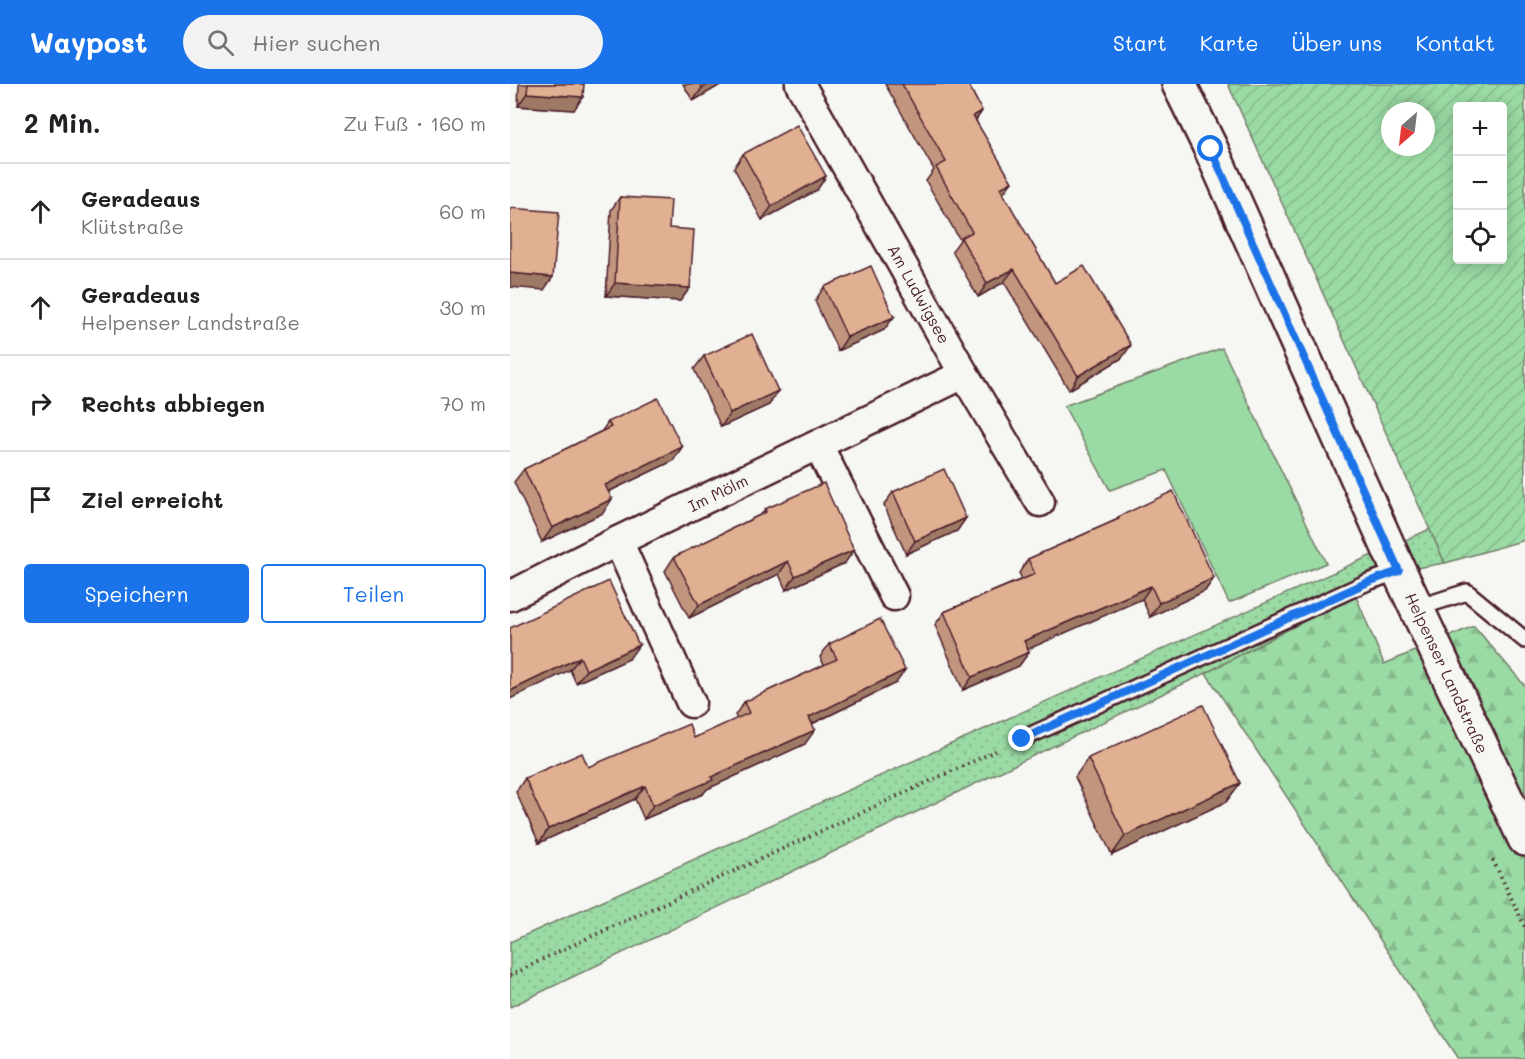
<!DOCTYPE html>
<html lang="de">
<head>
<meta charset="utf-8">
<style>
	body { margin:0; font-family:Mali,sans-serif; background:#f2f2f2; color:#202124 }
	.controls { position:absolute; right:18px; top:18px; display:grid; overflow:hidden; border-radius:6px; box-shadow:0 3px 15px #0003 }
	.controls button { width:54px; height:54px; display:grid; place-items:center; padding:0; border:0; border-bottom:2px solid #e0e0e0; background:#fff; color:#202124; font:30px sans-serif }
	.compass { position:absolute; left:871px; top:18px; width:54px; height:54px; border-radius:50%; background:#fff; box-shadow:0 3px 15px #0003; rotate:208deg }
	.stop { position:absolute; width:18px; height:18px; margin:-14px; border:4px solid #1a73e8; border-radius:50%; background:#fff }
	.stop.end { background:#1a73e8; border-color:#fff; box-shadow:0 2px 6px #0008 }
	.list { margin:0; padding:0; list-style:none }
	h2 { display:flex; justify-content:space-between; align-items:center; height:78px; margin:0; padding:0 24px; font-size:26px }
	h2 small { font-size:20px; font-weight:400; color:#757577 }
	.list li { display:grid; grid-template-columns:39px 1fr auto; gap:18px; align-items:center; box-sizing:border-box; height:96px; padding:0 24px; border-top:2px solid #e0e0e0 }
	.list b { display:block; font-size:22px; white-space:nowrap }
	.list p { margin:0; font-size:20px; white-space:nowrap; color:#757577 }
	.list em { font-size:20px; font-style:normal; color:#757577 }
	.actions { display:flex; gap:12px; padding:18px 24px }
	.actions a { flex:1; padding:14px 0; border:2px solid #1a73e8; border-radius:6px; text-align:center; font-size:21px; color:#1a73e8 }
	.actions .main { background:#1a73e8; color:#fff }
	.icon { flex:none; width:33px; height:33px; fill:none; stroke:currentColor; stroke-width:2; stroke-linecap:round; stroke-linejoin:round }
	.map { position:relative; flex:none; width:1015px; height:975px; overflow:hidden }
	header { display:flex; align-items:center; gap:36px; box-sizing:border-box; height:84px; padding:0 30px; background:#1a73e8; color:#fff }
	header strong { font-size:28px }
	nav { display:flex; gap:33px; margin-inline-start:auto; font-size:21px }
	.search { width:420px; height:54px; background:#f2f2f2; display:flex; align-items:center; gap:15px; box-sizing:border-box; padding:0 21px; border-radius:33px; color:#757577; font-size:22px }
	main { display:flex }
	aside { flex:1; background:#fff }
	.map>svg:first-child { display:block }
</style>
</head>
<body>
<header>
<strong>Waypost</strong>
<div class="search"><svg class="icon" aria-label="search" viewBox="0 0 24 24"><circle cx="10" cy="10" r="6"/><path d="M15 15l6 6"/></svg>Hier suchen</div>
<nav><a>Start</a><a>Karte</a><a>Über uns</a><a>Kontakt</a></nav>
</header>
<main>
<aside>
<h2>2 Min.<small>Zu Fuß · 160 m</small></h2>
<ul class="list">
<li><svg class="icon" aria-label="ahead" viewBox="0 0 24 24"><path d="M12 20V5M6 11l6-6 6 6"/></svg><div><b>Geradeaus</b><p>Klütstraße</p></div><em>60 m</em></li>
<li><svg class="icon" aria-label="ahead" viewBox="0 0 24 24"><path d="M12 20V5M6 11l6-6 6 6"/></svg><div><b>Geradeaus</b><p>Helpenser Landstraße</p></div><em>30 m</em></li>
<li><svg class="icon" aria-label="right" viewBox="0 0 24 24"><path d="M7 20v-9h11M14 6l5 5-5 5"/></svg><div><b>Rechts abbiegen</b></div><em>70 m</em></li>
<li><svg class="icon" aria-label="arrive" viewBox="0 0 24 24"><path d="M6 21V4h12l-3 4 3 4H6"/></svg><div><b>Ziel erreicht</b></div></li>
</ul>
<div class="actions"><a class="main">Speichern</a><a>Teilen</a></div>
</aside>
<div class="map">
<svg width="1015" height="975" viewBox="0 0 1015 975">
	<defs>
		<pattern id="grass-dots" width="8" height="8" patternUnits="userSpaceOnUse" patternTransform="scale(1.5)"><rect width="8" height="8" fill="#9adaa4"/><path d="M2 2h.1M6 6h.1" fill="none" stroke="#86bb8d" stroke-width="1.8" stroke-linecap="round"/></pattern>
		<pattern id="forest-firs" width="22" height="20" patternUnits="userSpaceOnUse" patternTransform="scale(1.5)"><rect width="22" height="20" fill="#9adaa4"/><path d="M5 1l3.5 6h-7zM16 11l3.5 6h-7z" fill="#86bb8d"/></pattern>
		<pattern id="garden-furrows" width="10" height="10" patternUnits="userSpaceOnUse" patternTransform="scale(1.5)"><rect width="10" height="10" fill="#9adaa4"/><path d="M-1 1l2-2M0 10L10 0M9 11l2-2" fill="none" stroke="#86bb8d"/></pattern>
	</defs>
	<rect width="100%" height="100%" fill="#f6f6f2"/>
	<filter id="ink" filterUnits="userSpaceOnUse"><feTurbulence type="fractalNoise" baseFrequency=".0167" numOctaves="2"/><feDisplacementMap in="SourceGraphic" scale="12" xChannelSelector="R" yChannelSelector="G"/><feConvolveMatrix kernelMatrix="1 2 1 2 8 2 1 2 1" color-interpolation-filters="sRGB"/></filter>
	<g filter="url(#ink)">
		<path fill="url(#grass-dots)" stroke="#727c68" stroke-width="1.5" d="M920,445l15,34 -46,8 -193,102 -696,334v-65z"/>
		<path fill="url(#forest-firs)" stroke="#727c68" stroke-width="1.5" d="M845,510l29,70 90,-38 51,60v373h-67l-252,-386z"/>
		<path fill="#9adaa4" stroke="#727c68" stroke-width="1.5" d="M712,264l104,215 -97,40 -63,-133 -56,20 -46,-84z"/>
		<path fill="url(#garden-furrows)" stroke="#727c68" stroke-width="1.5" fill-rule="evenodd" d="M718,0h297v456l-80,23zM948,22h44v154h-44zM880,27h36v36h-36z"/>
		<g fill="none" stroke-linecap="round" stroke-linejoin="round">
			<defs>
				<g id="service">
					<path d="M907,524l50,-16 58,48"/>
					<path d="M512,655l346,-157 31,-11"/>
				</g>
				<g id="minor">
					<path d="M290,0l164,290 76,128"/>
					<path d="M308,361l76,151"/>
					<path d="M108,457l73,162"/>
					<path d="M0,512l108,-55 346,-167"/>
				</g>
				<path id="secondary" d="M669,0l32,65 188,422 126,268"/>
			</defs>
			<use href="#service" stroke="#4a1f2b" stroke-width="20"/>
			<use href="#minor" stroke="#4a1f2b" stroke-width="33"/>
			<use href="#secondary" stroke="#4a1f2b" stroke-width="38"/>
			<g stroke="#4a1f2b" stroke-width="4" stroke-dasharray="1.5 4.5" stroke-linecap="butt">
				<path d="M983,776l32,67"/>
				<path d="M0,892l41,-21 449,-206"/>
			</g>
			<use href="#service" stroke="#f6f6f2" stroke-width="15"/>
			<use href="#minor" stroke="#f6f6f2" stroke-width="28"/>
			<use href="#secondary" stroke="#f6f6f2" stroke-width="33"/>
		</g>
		<g fill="#c2967e" stroke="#4a1f2b" stroke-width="1.5">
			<path d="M9,0h65l-10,26 -56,-4z"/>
			<path d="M173,0h39l-29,17z"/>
			<path d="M375,0h83l14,27 -6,9 27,74 52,89 67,75 -53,32 -65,-108 -26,15 -26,-46 8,-11 -34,-59 8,-11z"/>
			<path d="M233,70l83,22 -9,14 -55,30 -28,-52z"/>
			<path d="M110,113l49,31 21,60 -10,13 -74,-5 5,-86z"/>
			<path d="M314,203l60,43 -46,21 -23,-50z"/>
			<path d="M194,272l74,35 -9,14 -48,22 -27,-58z"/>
			<path d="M98,338l74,25 -9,14 -65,31 -5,21 -61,29 -28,-60 10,-13 78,-38z"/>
			<path d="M383,408l73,26 -9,13 -51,23 -22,-49z"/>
			<path d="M255,425l80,54 -59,27 -7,-16 -90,44 -24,-47 9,-14 88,-43z"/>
			<path d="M608,433l96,61 -9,13 -55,26 -8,-18 -115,50 2,3 -10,14 -56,24 -28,-65 9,-13 78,-33 -3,-6 9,-14 88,-39z"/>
			<path d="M0,544l119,31 -53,24 -6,-13z"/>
			<path d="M319,560l67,39 -84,41 -7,20 -98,45 -4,5 -59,25 -9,-20 -96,44 -23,-51 9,-14 63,-11 106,-29 43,-19 -2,-4 9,-13 80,-37 -4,-8z"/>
			<path d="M578,674l152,25 -14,19 -114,53 -37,-78z"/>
		</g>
		<g fill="#9e7a66" stroke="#4a1f2b" stroke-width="1.5">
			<path d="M199,0h13l-29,17 9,-13z"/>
			<path d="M17,9l56,4 -9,13 -56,-4z"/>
			<path d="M472,27l-9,13v-8z"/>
			<path d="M316,92l-9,14 -55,30 10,-14z"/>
			<path d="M502,98l-10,13 -2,-7z"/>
			<path d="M504,185l-10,13 -26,15 9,-14z"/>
			<path d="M0,189l43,4 -9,13 -34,-3z"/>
			<path d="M105,199l75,5 -10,13 -74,-5z"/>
			<path d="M384,233l-10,13 -46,21 9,-14z"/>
			<path d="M621,261l-9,13 -53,32 9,-14z"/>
			<path d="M268,307l-9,14 -48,22 9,-14z"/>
			<path d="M172,363l-9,14 -78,37 10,-13z"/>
			<path d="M102,415l-9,14 -61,29 10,-14z"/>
			<path d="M456,434l-9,13 -51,23 9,-13z"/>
			<path d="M344,466l-9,13 -59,27 9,-14z"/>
			<path d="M278,477l-9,13 -90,44 10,-13z"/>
			<path d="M704,494l-9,13 -55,26 9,-14z"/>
			<path d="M641,502l-9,13 -127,56 9,-14z"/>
			<path d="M129,561l-10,14 -53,24 10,-13z"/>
			<path d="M519,568l-10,14 -56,24 9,-13z"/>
			<path d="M70,573l-10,13 -60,29v-8z"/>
			<path d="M395,586l-9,13 -97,47 10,-13z"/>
			<path d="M305,646l-10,14 -98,45 -4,5 -59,25 9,-14 58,-28z"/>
			<path d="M730,699l-14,19 -114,53 13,-19z"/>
			<path d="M135,702l-10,13 -96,44 9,-14z"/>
		</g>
		<g fill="#e1af92" stroke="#4a1f2b" stroke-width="1.5">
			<path d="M18,0h56l-1,13 -56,-4z"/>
			<path d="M190,0h9l-7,4z"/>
			<path d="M392,0h66l14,27 -9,5 39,66 -12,6 55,95 29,-17 47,79 -53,31 -64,-107 -27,14 -26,-45 11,-6 -36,-65 10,-5z"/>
			<path d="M287,41l29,51 -54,30 -29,-52z"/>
			<path d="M110,113l51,3 -2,28 25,2 -4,58 -75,-5z"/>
			<path d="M0,124l49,4 -6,65 -43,-4z"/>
			<path d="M361,182l23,51 -47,20 -23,-50z"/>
			<path d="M242,250l26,57 -48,22 -26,-57z"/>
			<path d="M148,314l24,49 -77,38 7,14 -60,29 -28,-59 87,-42 -3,-5z"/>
			<path d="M434,385l22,49 -51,23 -22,-49z"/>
			<path d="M314,399l30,67 -59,26 -7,-15 -89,44 -25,-48 92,-45 -1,-3z"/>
			<path d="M663,407l41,87 -55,25 -8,-17 -127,55 5,11 -57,25 -28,-65 91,-38 -7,-15 91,-40 -1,-2z"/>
			<path d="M99,497l30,64 -53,25 -6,-13 -70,34v-63z"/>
			<path d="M370,535l25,51 -96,47 6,13 -104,47 2,3 -60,25 -8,-19 -97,43 -23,-51 57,-25 6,14 101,-43 5,14 55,-25 -5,-11 93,-43 -8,-15z"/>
			<path d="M693,621l37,78 -115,53 -37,-78z"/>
		</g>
	</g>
	<g fill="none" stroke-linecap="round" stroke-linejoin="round" filter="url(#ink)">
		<path stroke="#1a73e8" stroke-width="8" d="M512,655l346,-157 31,-11 -188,-422"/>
	</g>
	<g text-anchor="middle" stroke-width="4.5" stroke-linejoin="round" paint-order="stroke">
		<g font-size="16" fill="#4a1f2b" stroke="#f6f6f2">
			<text transform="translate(409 210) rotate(61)" y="6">Am Ludwigsee</text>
			<text transform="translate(208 409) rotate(-26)" y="6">Im Mölm</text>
			<text transform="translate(937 589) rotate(65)" y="6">Helpenser Landstraße</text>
		</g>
	</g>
</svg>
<div class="controls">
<button>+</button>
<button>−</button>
<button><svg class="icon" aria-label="locate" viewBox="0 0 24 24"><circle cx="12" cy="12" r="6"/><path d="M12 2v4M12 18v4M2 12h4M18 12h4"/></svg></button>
</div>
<svg class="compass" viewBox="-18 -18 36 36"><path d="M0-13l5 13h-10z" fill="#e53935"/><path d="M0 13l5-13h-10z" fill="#757577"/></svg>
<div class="stop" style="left:701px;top:65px"></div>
<div class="stop end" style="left:512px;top:655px"></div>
</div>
</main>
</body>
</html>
